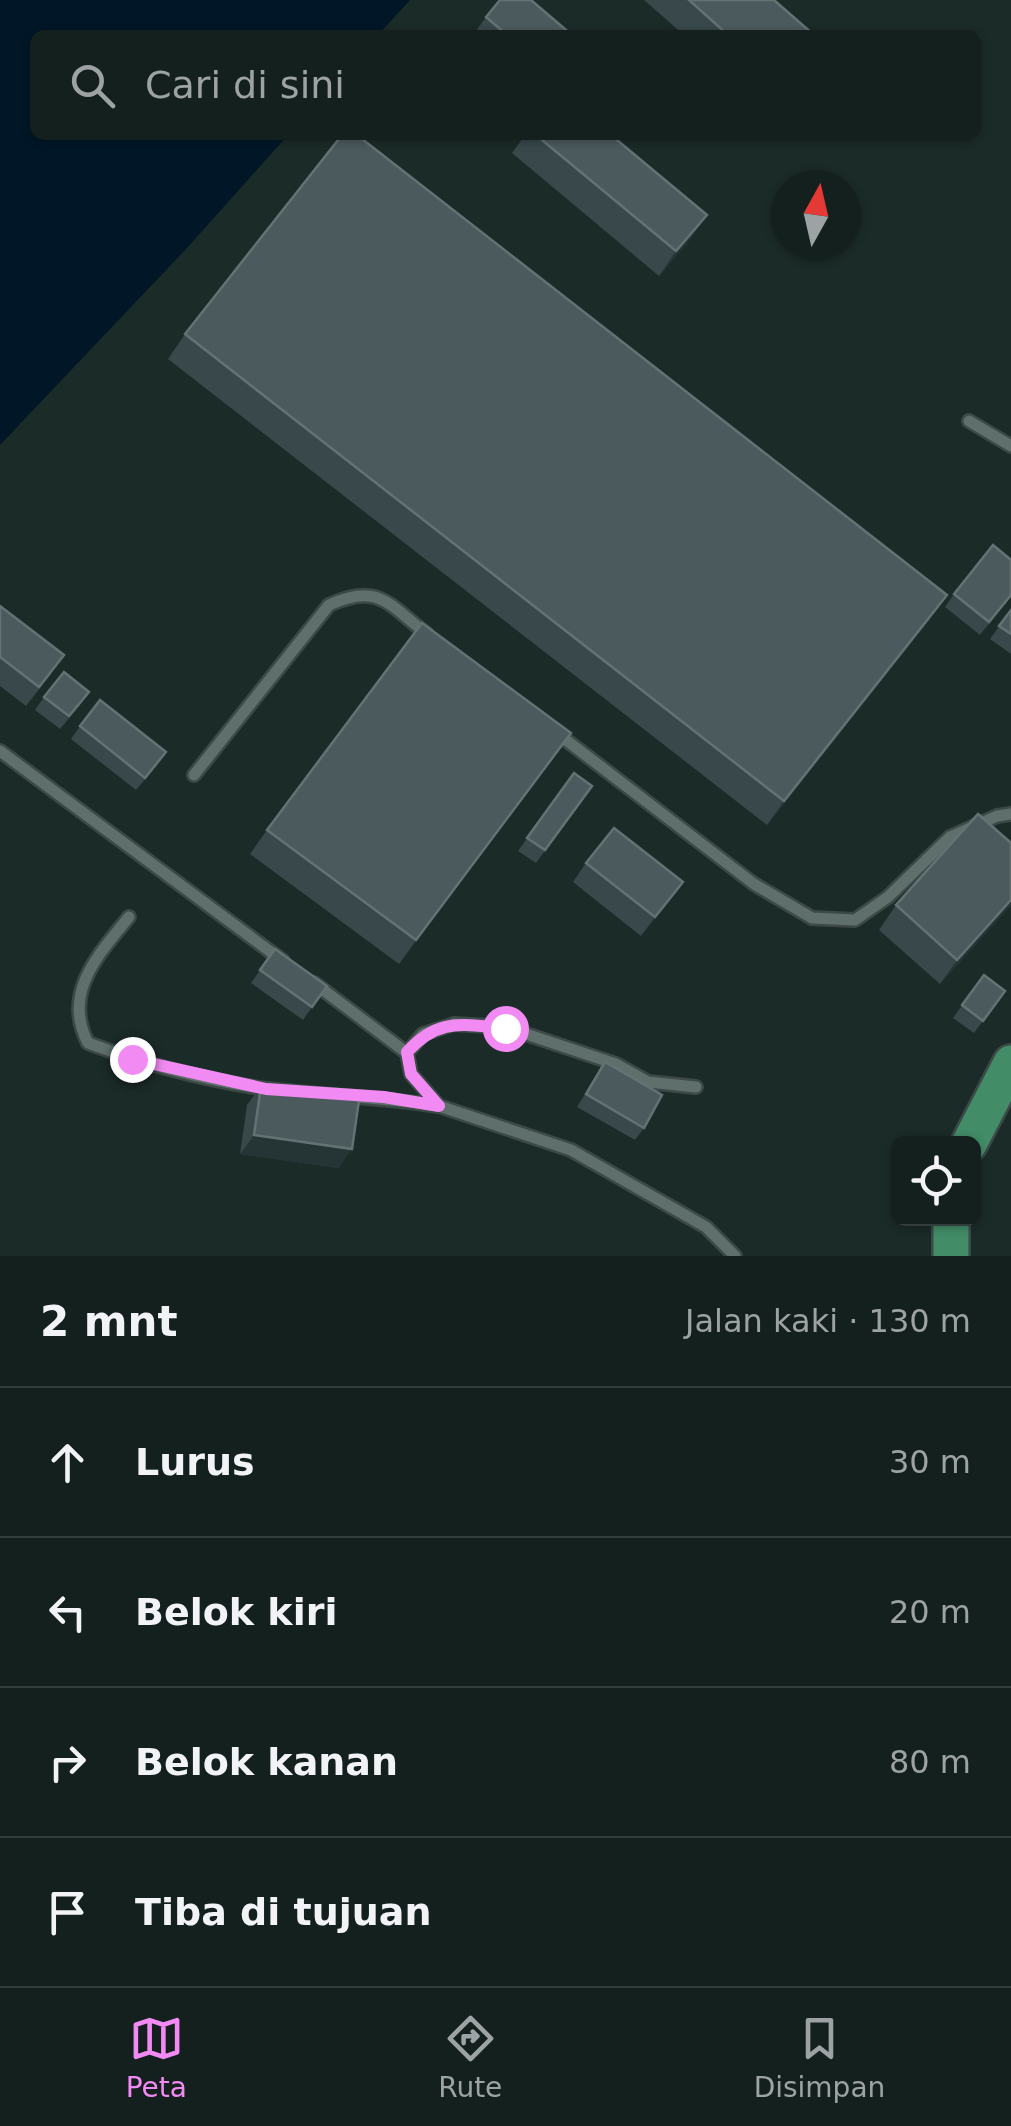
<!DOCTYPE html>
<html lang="id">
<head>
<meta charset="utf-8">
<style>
	body { margin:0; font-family:"DejaVu Sans",sans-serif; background:#1d2827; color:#f1f3f6 }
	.controls { position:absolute; right:30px; bottom:30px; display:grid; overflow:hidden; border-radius:15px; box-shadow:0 2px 8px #0004 }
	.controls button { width:90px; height:90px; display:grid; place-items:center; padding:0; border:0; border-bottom:2px solid #333e3c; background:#14201e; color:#f1f3f6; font:50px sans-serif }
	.compass { position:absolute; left:771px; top:170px; width:90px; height:90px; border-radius:50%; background:#14201e; box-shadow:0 2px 8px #0004; rotate:8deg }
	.stop { position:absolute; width:30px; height:30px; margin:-22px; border:8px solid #f28af3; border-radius:50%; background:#fff }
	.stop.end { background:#f28af3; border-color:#fff; box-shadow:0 2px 10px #0008 }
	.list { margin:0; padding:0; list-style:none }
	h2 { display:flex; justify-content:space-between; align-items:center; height:130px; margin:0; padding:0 40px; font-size:42px }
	h2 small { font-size:32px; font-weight:400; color:#9da3a4 }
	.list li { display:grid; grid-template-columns:65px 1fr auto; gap:30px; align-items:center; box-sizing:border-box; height:150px; padding:0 40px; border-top:2px solid #333e3c }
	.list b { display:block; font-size:38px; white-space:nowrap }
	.list em { font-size:32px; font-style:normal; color:#9da3a4 }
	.icon { flex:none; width:55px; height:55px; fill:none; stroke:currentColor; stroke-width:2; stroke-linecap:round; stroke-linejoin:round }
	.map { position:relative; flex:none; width:1011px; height:1256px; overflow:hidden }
	.search { position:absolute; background:#14201e; box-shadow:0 2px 8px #0004; left:30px; right:30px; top:30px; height:110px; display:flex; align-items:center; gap:25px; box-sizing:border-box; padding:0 35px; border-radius:15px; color:#9da3a4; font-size:38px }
	.sheet { height:730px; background:#14201e }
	nav { display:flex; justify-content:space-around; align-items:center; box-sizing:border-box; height:140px; border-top:2px solid #333e3c; background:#14201e; font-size:28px; color:#9da3a4 }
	nav a { display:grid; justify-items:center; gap:5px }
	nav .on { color:#f28af3 }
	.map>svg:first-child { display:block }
</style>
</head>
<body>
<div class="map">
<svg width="1011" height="1256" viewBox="0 0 1011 1256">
	<rect width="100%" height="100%" fill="#1b2b28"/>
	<path fill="#011727" d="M0,0h410l-32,35h-343v100h253l-101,113 -187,197z"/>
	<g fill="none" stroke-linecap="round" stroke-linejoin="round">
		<defs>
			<g id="service">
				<path d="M969,421l42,25"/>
				<path d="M553,730l201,154 58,34 43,2 33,-23 62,-60 47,-21 14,-2"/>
				<path d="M0,751l283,210"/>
				<path d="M194,775l135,-170c50,-23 60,0 98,29"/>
				<path d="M129,917c-31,38 -67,76 -41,126 57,21 120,38 180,46 57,7 114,8 170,17"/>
				<path d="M314,983l93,70 4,21 28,32 132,44 135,77 29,29"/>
				<path d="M407,1053l16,-19 31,-10 51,3 111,37 32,18 48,5"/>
			</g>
			<g id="primary">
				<path d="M969,1144l42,-81"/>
				<path d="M951,1256v-38"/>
			</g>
		</defs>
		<use href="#service" stroke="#3c4947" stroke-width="16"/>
		<use href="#primary" stroke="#3c4947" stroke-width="40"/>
		<use href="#service" stroke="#5e6f6c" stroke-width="11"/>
		<use href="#primary" stroke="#428c68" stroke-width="35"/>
	</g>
	<g fill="#38484b">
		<path d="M644,0h130l40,35h-130z"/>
		<path d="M486,17l86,18h-99z"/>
		<path d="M525,135h87l95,80 -17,24 -31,37 -147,-123z"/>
		<path d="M185,334l745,285 -163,206 -599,-466z"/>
		<path d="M1011,560v36l-31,39 -35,-28 9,-13z"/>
		<path d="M0,606l51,68 -25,32 -26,-20z"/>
		<path d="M1011,610v44l-21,-15z"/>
		<path d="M44,697l36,8 -20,24 -25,-19z"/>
		<path d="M80,726l77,39 -21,25 -65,-51z"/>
		<path d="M571,733l-172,231 -149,-110 17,-24z"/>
		<path d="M574,773l18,13 -56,77 -18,-12z"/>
		<path d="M586,863l97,19 -42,54 -68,-54z"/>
		<path d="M896,905h115l-71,79 -61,-54z"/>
		<path d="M275,949l52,37 -24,34 -52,-37z"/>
		<path d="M984,975l21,16 -31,42 -21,-15z"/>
		<path d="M605,1062l39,66 -9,12 -58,-33z"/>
		<path d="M261,1086l78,82 -99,-14 7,-49z"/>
	</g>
	<g fill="#253536">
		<path d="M707,215l-17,24 -31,37 17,-25z"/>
		<path d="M947,595l-17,24 -163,206 17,-24z"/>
		<path d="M571,733l-18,25 -154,206 17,-24z"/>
		<path d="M683,882l-13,19 -29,35 14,-19z"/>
		<path d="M1011,900v5l-71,79 17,-24z"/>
		<path d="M254,1135l98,14 -13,19 -99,-14z"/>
	</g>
	<g fill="#4b5a5d" stroke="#647274" stroke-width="2.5">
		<path d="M500,0h31l41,35h-65l-21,-18z"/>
		<path d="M689,0h85l40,35h-86z"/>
		<path d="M342,135h15l590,460 -163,206 -599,-467z"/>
		<path d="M536,135h75l96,80 -31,36z"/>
		<path d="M993,545l18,15v35l-22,27 -35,-28z"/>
		<path d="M0,606l64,49 -25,32 -39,-30z"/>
		<path d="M1011,610v24l-12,-8z"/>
		<path d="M422,623l149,110 -155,207 -149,-110z"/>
		<path d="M64,672l25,20 -20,24 -25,-19z"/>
		<path d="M100,700l66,52 -21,26 -65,-52z"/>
		<path d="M574,773l18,13 -47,64 -18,-12z"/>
		<path d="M978,814l33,29v57l-54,60 -61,-55z"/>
		<path d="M614,828l69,54 -28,35 -69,-54z"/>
		<path d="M275,949l52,37 -15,21 -52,-37z"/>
		<path d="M984,975l21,16 -22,30 -21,-16z"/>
		<path d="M605,1062l57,33 -18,33 -58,-34z"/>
		<path d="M261,1086l98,14 -7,49 -98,-14z"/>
	</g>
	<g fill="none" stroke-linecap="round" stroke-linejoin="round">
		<path stroke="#f28af3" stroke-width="12" d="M132,1059l134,30 118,8 55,9 -28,-32 -4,-22c32,-35 55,-27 98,-24"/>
	</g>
</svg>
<div class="controls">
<button><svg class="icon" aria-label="locate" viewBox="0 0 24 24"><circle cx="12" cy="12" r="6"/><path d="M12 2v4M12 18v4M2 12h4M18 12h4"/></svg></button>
</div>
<svg class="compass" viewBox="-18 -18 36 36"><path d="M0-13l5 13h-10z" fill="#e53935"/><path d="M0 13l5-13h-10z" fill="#9da3a4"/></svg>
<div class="stop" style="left:505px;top:1028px"></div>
<div class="stop end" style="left:132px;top:1059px"></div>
<div class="search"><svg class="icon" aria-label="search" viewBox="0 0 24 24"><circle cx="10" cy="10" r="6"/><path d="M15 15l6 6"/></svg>Cari di sini</div>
</div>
<section class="sheet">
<h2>2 mnt<small>Jalan kaki · 130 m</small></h2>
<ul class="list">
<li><svg class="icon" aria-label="ahead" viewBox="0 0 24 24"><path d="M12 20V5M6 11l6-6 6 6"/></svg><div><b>Lurus</b></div><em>30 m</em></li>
<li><svg class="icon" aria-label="left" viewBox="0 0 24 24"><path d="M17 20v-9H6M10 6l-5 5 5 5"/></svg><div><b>Belok kiri</b></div><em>20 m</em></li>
<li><svg class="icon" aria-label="right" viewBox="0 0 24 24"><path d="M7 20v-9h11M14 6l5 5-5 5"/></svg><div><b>Belok kanan</b></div><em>80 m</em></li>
<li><svg class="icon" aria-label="arrive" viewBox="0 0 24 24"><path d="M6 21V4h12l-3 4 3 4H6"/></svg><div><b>Tiba di tujuan</b></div></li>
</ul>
</section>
<nav>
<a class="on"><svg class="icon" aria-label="map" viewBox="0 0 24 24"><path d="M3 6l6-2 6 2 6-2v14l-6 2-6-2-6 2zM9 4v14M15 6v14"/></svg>Peta</a>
<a><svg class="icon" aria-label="directions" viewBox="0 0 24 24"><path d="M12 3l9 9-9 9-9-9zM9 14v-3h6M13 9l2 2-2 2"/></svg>Rute</a>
<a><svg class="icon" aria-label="saved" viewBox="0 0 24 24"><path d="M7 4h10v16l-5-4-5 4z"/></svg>Disimpan</a>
</nav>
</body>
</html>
